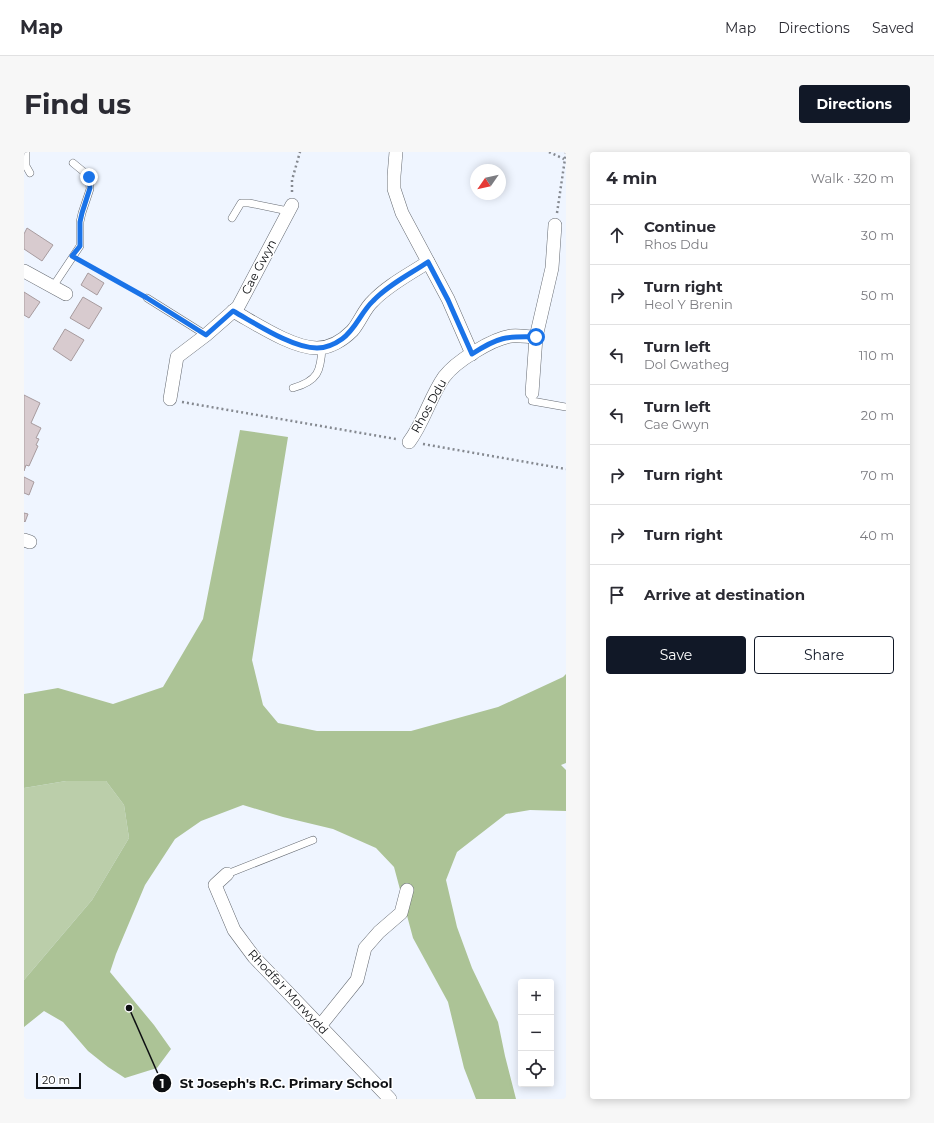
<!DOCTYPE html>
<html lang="en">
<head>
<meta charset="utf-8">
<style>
	body { margin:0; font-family:Montserrat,sans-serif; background:#f7f7f7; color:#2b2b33 }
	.controls { position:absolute; right:12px; bottom:12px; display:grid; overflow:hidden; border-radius:4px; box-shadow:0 2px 10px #0003 }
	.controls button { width:36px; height:36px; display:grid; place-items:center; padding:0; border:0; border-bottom:1px solid #e1e1e2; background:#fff; color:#2b2b33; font:20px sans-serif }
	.compass { position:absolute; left:446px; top:12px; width:36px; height:36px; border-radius:50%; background:#fff; box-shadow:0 2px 10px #0003; rotate:236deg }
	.scale { position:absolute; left:12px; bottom:10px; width:45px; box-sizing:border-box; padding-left:4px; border:2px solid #0d0f12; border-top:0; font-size:11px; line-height:14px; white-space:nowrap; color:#0d0f12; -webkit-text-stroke:3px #fff; paint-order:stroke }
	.stop { position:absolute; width:12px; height:12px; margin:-9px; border:3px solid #1a73e8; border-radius:50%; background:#fff }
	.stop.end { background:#1a73e8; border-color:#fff; box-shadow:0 1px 4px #0008 }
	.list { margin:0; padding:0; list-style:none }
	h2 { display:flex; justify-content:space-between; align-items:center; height:52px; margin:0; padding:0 16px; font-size:17px }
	h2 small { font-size:13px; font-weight:400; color:#7c7c81 }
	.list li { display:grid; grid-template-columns:26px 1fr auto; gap:12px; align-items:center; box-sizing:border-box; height:60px; padding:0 16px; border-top:1px solid #e1e1e2 }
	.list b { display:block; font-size:15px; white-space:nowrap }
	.list p { margin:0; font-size:13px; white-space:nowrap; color:#7c7c81 }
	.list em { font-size:13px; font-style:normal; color:#7c7c81 }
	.actions { display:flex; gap:8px; padding:12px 16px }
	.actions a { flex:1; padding:9px 0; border:1px solid #111827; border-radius:4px; text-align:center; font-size:14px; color:#111827 }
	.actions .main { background:#111827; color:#fff }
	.icon { flex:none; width:22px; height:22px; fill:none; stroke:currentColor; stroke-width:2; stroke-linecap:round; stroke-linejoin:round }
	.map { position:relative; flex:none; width:542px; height:947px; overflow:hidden; border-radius:4px }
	header { display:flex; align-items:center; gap:24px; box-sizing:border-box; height:56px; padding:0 20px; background:#fff; border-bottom:1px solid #e1e1e2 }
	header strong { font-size:19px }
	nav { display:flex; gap:22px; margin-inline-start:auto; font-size:14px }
	.intro { display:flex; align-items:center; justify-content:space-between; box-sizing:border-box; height:96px; padding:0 24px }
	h1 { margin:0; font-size:28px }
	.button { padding:10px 18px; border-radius:4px; background:#111827; color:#fff; font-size:14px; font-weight:700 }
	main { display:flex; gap:24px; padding:0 24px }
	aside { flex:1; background:#fff; border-radius:4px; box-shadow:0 2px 10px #0003 }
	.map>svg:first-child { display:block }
</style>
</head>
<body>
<header>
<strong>Map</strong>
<nav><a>Map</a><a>Directions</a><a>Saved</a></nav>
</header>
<div class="intro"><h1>Find us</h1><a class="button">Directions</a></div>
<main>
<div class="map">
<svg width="542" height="947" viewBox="0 0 542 947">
	<rect width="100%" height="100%" fill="#eff5ff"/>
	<path fill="#bbceaa" d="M42,629h40l18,24 5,33 -37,62 -68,80v-192z"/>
	<path fill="#acc396" d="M216,278l48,7 -36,223 11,45 15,18 39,8h94l87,-24 65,-30 3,-3v89l-5,2 5,5v41l-36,-1 -24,4 -49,38 -11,28 11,47 15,41 26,54 7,34 11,43h-40l-12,-31 -16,-66 -35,-64 -19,-71 -18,-19 -43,-19 -50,-12 -40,-12 -42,16 -26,18 -30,46 -29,69 -6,18 44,53 17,24 -14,19 -32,10 -17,-11 -20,-16 -25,-29 -19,-11 -20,16v-47l68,-80 37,-62 -5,-33 -18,-24h-40l-42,7v-94l34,-6 55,16 50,-17 40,-68z"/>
	<g fill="#d8cbcf" stroke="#a79b9e">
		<path d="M3,76l26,17 -11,16 -18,-12v-15z"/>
		<path d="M64,121l16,10 -7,12 -16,-10z"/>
		<path d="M0,140l16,10 -11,16 -5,-3z"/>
		<path d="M59,145l19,11 -13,21 -19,-11z"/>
		<path d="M41,177l19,11 -13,21 -18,-12z"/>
		<path d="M0,243l16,8 -9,20 10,5 -5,10 3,1 -3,6 2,1 -9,20 -3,-1 -2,6z"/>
		<path d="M0,325l10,5 -5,13 -5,-2z"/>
		<path d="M0,361l4,1 -3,8 -1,-1z"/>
	</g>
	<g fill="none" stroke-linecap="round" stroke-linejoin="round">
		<defs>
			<g id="lane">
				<path d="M2,0v14l4,7"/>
				<path d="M208,66l9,-15h8l39,8"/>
				<path d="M28,136l28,-42v-24l2,-9 8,-24 -1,-12 -5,-5 -11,-9"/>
				<path d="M123,146l59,37"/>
				<path d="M269,236c25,-7 28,-17 29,-41"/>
				<path d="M508,241v8l34,6"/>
				<path d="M203,722l86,-34"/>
			</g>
			<g id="street">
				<path d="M372,0l-2,24v13l8,24 46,86 24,55"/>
				<path d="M0,119l42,23"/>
				<path d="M209,159c22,12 59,37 84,37 13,0 26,-8 35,-17 8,-9 12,-22 21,-30 15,-16 37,-27 55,-39"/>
				<path d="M508,241l4,-56 16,-69 3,-43"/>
				<path d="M146,247l7,-42 29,-22 32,-28 54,-102"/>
				<path d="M385,290c15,-20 21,-45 35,-65 12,-16 48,-38 67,-41 8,-1 17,1 25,1"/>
				<path d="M0,388l6,2"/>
				<path d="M203,722l-12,11 19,45 20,27 136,142"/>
				<path d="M296,874l37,-46 8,-32 14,-16 22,-19 6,-23"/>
			</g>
		</defs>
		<use href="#lane" stroke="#656a72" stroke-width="8"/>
		<use href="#street" stroke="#656a72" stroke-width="14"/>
		<g stroke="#858990" stroke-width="2.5" stroke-dasharray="2 3" stroke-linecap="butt">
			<path d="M525,0l15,7"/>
			<path d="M268,40v-12l8,-28"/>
			<path d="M533,61l9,-61"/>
			<path d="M57,109l57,32"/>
			<path d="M158,250l214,37"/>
			<path d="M399,292l143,25"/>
		</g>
		<use href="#lane" stroke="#fff" stroke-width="7"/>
		<use href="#street" stroke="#fff" stroke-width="13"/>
	</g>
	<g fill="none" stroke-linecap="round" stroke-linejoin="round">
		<path stroke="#1a73e8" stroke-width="5" d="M65,25l1,11 -8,25 -2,9v24l-8,10 75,42 59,37 27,-24c22,12 59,37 84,37 8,0 18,-4 25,-9 14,-10 19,-27 31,-38 15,-16 37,-27 55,-39l20,38 24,54c26,-17 34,-18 64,-17"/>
	</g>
	<g text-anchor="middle" stroke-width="3" stroke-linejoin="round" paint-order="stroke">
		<g font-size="12" fill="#0d0f12" stroke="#fff">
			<text transform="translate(235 115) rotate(-62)" y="4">Cae Gwyn</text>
			<text transform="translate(405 254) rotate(-61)" y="4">Rhos Ddu</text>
			<text transform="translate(264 840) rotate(47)" y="4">Rhodfa'r Morwydd</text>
		</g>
	</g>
	<path fill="none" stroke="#0d0f12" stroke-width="1.5" d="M105 856L138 931"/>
	<g fill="#0d0f12" stroke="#fff" stroke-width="1.5">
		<circle cx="105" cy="856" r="4"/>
		<circle cx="138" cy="931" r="10"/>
	</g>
	<g font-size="12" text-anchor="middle" font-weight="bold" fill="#fff">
		<text x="138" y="936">1</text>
	</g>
	<g font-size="13" text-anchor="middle" font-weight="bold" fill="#0d0f12" stroke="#fff" stroke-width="3" stroke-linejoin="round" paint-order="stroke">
		<text x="262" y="936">St Joseph's R.C. Primary School</text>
	</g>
</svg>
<div class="controls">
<button>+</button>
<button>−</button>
<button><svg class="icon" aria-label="locate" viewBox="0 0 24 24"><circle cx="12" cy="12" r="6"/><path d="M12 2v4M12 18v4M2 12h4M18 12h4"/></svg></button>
</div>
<svg class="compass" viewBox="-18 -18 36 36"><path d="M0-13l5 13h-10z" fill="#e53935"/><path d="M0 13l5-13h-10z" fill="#7c7c81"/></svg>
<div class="scale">20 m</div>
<div class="stop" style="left:512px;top:185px"></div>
<div class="stop end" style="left:65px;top:25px"></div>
</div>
<aside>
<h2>4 min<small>Walk · 320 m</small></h2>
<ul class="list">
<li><svg class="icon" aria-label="ahead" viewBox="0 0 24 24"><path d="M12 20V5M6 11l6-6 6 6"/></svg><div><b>Continue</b><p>Rhos Ddu</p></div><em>30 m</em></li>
<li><svg class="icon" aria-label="right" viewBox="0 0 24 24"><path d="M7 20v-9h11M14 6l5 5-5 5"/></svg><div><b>Turn right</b><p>Heol Y Brenin</p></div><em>50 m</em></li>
<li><svg class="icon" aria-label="left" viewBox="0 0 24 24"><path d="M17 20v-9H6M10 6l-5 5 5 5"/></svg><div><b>Turn left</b><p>Dol Gwatheg</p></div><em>110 m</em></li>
<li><svg class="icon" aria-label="left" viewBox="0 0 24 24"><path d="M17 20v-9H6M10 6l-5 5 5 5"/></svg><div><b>Turn left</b><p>Cae Gwyn</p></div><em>20 m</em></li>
<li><svg class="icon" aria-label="right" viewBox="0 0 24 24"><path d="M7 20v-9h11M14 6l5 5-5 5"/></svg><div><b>Turn right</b></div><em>70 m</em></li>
<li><svg class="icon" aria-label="right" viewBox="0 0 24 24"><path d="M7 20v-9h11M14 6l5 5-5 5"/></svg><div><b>Turn right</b></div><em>40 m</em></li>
<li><svg class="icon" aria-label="arrive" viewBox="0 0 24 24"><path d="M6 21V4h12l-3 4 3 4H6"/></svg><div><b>Arrive at destination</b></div></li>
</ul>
<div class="actions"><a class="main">Save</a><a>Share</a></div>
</aside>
</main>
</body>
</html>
